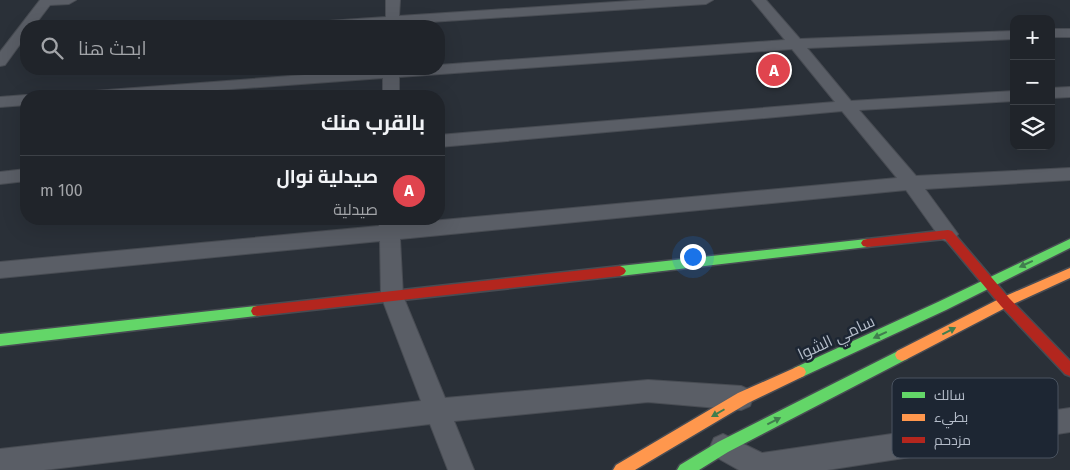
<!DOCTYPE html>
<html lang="ar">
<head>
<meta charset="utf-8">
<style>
	body { margin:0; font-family:"Fira Sans",Cairo,sans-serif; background:#2d3036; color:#f1f3f6; direction:rtl }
	.controls { position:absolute; right:15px; top:15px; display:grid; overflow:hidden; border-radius:10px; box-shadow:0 5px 20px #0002 }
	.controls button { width:45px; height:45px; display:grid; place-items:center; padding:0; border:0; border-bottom:1px solid #3d4147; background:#20242a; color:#f1f3f6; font:25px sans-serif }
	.you { position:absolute; left:692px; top:256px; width:18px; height:18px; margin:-12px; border:4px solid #fff; border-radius:50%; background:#1a73e8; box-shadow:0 0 0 8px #1a73e833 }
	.badge { display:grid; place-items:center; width:32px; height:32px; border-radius:50%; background:#1a73e8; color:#fff; font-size:16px; font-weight:700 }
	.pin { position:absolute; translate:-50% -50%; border:2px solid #fff; box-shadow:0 1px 5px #0006 }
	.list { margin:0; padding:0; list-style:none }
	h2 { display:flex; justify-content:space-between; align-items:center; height:65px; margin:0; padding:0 20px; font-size:21px }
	h2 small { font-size:16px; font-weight:400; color:#a2a4a8 }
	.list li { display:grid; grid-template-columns:32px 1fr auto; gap:15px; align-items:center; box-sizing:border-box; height:70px; padding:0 20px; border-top:1px solid #3d4147 }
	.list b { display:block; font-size:19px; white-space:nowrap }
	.list p { margin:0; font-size:16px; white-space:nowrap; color:#a2a4a8 }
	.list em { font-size:16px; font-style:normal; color:#a2a4a8 }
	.icon { flex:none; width:28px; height:28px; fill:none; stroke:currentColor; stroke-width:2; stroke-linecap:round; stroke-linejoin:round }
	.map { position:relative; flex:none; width:1070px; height:470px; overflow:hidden; direction:ltr }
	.search { position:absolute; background:#20242a; box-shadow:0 5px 20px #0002; left:20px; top:20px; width:425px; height:55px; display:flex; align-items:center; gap:12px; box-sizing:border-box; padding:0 18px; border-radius:20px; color:#a2a4a8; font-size:19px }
	.panel { position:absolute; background:#20242a; box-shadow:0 5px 20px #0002; left:20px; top:90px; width:425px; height:135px; border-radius:20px; direction:rtl }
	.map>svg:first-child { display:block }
</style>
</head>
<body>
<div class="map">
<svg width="1070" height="470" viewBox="0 0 1070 470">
	<rect width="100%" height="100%" fill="#2a3038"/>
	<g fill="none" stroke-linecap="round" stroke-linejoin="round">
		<defs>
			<g id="street">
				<path d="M76,0l-7,4 -19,1 -16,21h-8v10l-21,29 -5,1v-14l40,-52z"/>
				<path d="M386,0h14l-1,16 247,-16h67l-7,4 -307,20v2h-92l7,-4 72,-5z"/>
				<path d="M752,0h14l34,39 214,-8v8l-207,9 44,53 163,-10v10l-155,9 57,66 154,-8v12l-145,9 33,45 -3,5 -7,3 -7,-3 -35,-49 -506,49 3,57 42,102 203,-18 93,6 9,4 3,8 -3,8 -9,4 -93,-8 -194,19 20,49h-26l-18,-46 -386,46h-44v-21l421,-48 -40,-105 -1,-55 -380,37v-16l379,-36v-7h20v5l498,-46 -55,-67 -403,36v-12l396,-33 -43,-53 -393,28v19h-16v-18l-247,18h-70l2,-3 316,-24h55v-4l346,-25z"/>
				<rect x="1051" y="29" width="19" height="8"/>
				<path d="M1070,87v10l-19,1v-10z"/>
				<path d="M26,95l4,1h-4v9l-26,2v-10z"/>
				<path d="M26,169v12l-26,3v-12z"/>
				<path d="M1070,408v24l-243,38h-88l-25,-14 -4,-9 4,-9 9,-4 39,19z"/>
			</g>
			<g id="fast">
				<path d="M867,239l4,1 2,3 -2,3 -4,1 -247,29 -4,-2 -2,-3 2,-3 4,-2z"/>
				<path d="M1070,239v9l-124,62 -142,66 -5,2 -5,-2 -2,-4 2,-4 144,-66z"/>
				<path d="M257,306l4,1 2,4 -2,4 -4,1 -257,30v-12z"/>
				<path d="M902,349l5,2 2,4 -2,4 -179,93 -29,18h-22l3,-5 38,-23z"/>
			</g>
			<g id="slow">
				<path d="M1070,268v10l-61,28 -102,53 -5,2 -5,-2 -2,-4 2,-4 104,-53z"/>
				<path d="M799,366l5,2 2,4 -2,4 -56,27 -113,67h-22l3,-5 122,-72z"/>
			</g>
			<g id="jam">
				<path d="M948,230l4,1 57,67 61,63v15l-5,-2 -64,-68 -56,-67 -78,8 -4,-1 -2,-3 2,-3 4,-1z"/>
				<path d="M620,266l4,2 2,3 -2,3 -4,2 -363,40 -4,-1 -2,-4 2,-4 4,-1z"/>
			</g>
		</defs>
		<use href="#street" stroke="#484c53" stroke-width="2"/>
		<use href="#fast" stroke="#484c53" stroke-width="3"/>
		<use href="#slow" stroke="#484c53" stroke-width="3"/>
		<use href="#jam" stroke="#484c53" stroke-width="3"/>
		<use href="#street" fill="#5a5e66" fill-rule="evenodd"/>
		<use href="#fast" fill="#63d668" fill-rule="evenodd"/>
		<use href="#slow" fill="#ff974d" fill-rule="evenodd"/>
		<use href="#jam" fill="#b3261e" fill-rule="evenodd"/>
	</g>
	<defs><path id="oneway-solid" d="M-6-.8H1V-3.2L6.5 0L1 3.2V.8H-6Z" transform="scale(1.25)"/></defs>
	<g fill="#407e4e">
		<use href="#oneway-solid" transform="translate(1026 264) rotate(155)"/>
		<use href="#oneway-solid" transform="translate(949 331) rotate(-27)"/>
		<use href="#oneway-solid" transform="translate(880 335) rotate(155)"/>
		<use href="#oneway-solid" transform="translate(718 413) rotate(150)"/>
		<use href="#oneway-solid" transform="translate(774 421) rotate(-27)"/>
	</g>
	<g text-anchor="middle" stroke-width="5" stroke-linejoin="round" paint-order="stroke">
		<g font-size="16" fill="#b4bcc9" stroke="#1d2633">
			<text transform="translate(836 337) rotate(-25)" y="6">سامي الشوا</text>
		</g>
	</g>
	<rect x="892" y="378" width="166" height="80" rx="8" fill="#1d2633" stroke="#4a5360" stroke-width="1"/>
	<rect x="902" y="392" width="23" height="6" fill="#63d668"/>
	<rect x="902" y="414" width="23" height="7" fill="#ff974d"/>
	<rect x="902" y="437" width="23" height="6" fill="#b3261e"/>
	<g font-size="14" fill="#b4bcc9">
		<text x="934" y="400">سالك</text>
		<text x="934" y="422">بطيء</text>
		<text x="934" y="445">مزدحم</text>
	</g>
</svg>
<div class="controls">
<button>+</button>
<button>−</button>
<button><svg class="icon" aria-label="layers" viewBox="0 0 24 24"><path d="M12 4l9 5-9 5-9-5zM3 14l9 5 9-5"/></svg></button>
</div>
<div class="you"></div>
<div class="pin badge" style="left:774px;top:70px;background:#e0444e">A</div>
<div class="search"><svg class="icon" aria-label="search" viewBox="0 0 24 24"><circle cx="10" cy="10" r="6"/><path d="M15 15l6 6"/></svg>ابحث هنا</div>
<section class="panel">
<h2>بالقرب منك<small></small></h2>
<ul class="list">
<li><span class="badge" style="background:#e0444e">A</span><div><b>صيدلية نوال</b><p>صيدلية</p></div><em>100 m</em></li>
</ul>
</section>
</div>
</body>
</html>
